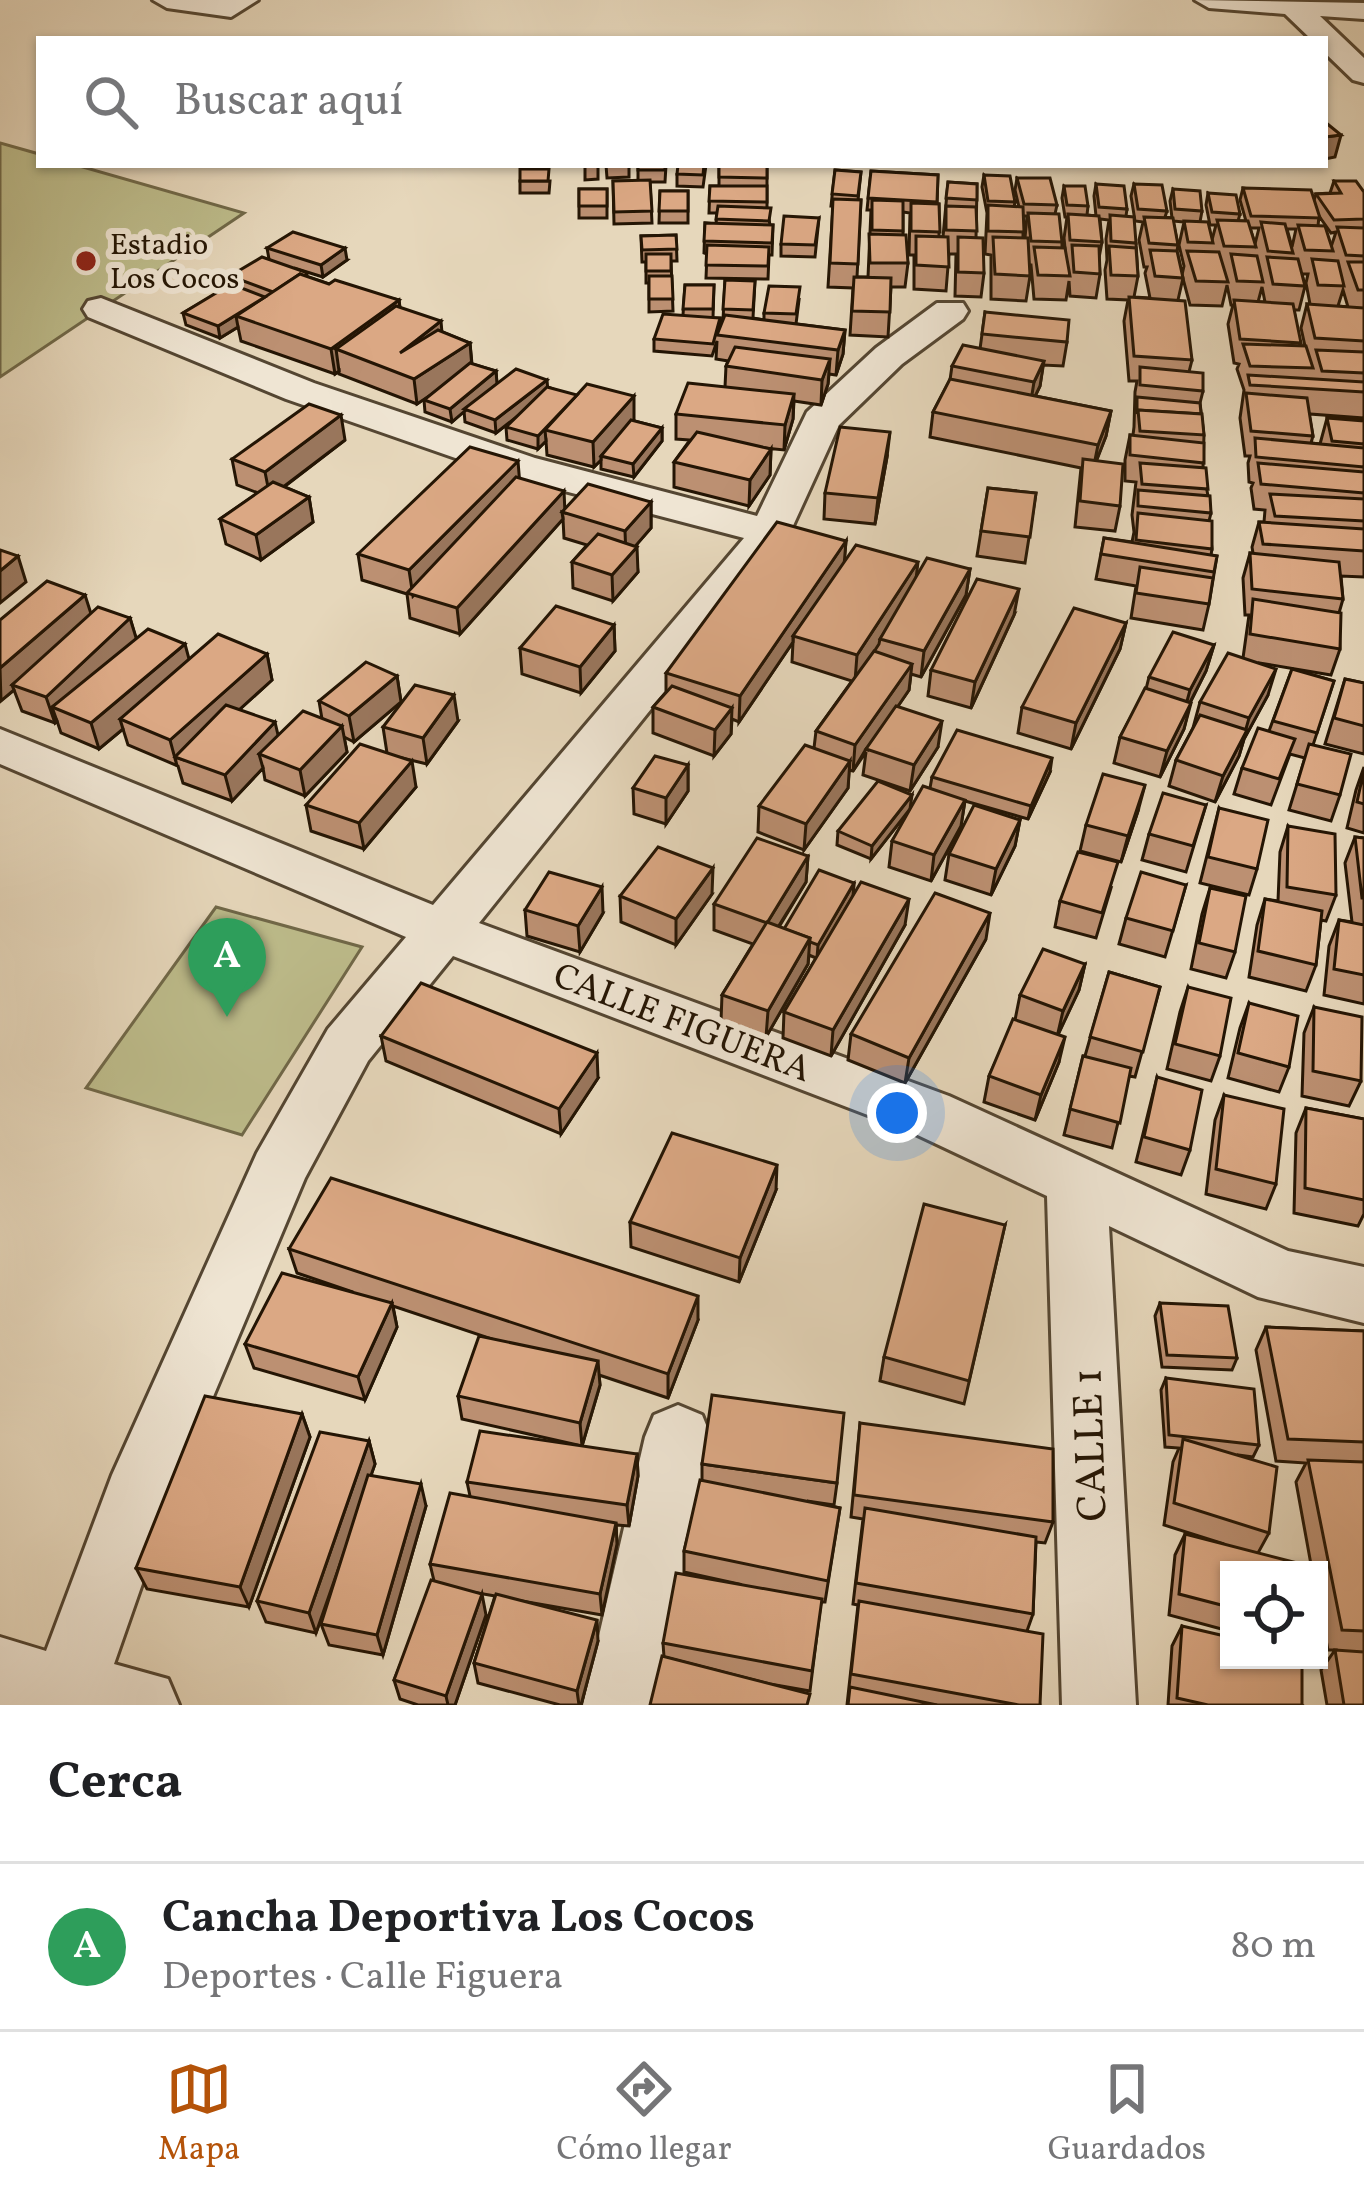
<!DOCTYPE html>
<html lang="es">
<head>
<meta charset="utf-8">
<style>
	body { margin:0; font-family:Vollkorn,serif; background:#f6f6f6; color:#202124 }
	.controls { position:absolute; right:36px; bottom:36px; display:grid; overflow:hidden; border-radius:0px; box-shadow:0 3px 9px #0004 }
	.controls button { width:108px; height:108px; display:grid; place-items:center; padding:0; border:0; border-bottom:3px solid #e0e0e0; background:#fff; color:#202124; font:60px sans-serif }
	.you { position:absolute; left:897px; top:1113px; width:42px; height:42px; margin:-30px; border:9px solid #fff; border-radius:50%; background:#1a73e8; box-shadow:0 0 0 18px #1a73e833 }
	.badge { display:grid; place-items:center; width:78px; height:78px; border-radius:50%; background:#b45309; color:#fff; font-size:39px; font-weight:700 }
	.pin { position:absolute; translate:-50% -99px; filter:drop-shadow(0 3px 6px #0008) }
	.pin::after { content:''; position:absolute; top:63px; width:42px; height:36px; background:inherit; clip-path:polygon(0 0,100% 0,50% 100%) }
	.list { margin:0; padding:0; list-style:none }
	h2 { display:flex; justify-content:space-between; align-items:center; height:156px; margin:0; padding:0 48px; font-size:51px }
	h2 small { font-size:39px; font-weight:400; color:#757577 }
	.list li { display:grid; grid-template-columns:78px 1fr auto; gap:36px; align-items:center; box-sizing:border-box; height:168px; padding:0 48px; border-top:3px solid #e0e0e0 }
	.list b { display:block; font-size:45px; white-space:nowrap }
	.list p { margin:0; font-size:39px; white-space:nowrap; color:#757577 }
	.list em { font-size:39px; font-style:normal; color:#757577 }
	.icon { flex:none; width:66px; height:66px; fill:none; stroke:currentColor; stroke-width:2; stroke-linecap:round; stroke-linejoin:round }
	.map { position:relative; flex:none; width:1364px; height:1705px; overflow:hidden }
	.search { position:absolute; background:#fff; box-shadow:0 3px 9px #0004; left:36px; right:36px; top:36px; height:132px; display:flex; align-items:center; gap:30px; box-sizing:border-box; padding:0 42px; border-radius:0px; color:#757577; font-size:45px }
	.sheet { height:324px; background:#fff }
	nav { display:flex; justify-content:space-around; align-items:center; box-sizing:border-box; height:168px; border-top:3px solid #e0e0e0; background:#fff; font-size:33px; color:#757577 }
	nav a { display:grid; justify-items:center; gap:6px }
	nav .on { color:#b45309 }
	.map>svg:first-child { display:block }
</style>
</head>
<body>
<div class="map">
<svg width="1364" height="1705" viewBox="0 0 1364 1705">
	<rect width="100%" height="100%" fill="#e6d7bb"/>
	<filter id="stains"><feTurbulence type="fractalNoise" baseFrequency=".00167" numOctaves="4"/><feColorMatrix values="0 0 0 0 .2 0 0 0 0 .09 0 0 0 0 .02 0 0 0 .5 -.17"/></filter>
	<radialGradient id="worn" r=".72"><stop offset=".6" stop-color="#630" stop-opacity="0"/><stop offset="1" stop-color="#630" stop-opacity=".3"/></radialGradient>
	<g fill="#bdbc8b" stroke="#706848" stroke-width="3">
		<path d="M0,143l39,11v11h37l168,48 -244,164z"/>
		<path d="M216,907l146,40 -120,188 -156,-47z"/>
	</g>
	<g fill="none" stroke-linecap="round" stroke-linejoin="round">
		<defs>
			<g id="minor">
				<path d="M153,0h105l-27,17 -64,-9z"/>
				<path d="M1195,0l169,3v16l-44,-3 44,42v25l-11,-3 -28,-27v-14h-14l-26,-25 -76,-6z"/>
				<path d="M101,298l213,85 221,75 222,58 50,-104 69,-64 61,-45h26l5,8 -5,8 -61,45 -63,61 -53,116 -307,382 470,173 339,155 76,16v56l-106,-26 -149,-71 27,479h-74l-15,-509 -140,-66 -454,-174 -85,105 -63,117 -125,297 -66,189 54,15 11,26h-179v-68l46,14 66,-176 145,-322 71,-124 78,-92 -406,-173v-35l433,176 311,-367 -237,-62 -221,-77 -198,-82 -5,-8 5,-8z"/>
				<path d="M678,1405l24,10 9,22 -54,268h-74l62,-268 9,-22z"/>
			</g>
		</defs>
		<use href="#minor" stroke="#544632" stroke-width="6"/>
		<use href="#minor" fill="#efe5d3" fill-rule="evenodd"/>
	</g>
	<g fill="#bc9072" stroke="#241504" stroke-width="3" fill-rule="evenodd">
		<path d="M585,165h13v14l-13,1z"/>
		<path d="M606,165h23v12l-22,1z"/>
		<path d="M638,165h28l-1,17h-15l2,41 -38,1 -1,-43h25z"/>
		<path d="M706,165l-3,22 -26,-1v-12z"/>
		<path d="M719,165h48v43l3,17h3l-1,30h-3l-1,24 -62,-1 1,-24 -3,-1 1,-30 11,1 1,-11h-8l1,-27h9z"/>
		<path d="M835,170l26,2 -3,28h3l-4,77h11l3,-67h-4l4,-39 67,4 -1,29h2v33h4l5,-55 29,2 -1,54 8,35 -3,24 -26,-1 1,-42h-7l-3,37 -32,-2v-34h-5l1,-42 -7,-1v23l5,28 -3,24h-14l-3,50 -38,-2 3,-47 -25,-1 5,-81h-2z"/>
		<path d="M984,175l31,27 -1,5h5l-4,-17 2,-12 40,27 -2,9 7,28v5l3,1 -1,-10 3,-21h-2l-3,-19 2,-12 24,20 -1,9 9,1 -2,-20 2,-12 31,25 -1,7 10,27 2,33 -4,21 16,1 -5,-25 2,-6h-3l-5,-27 4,-18 -8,-1 -4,-25 3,-12 33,27 -2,6 7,1 -2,-17 3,-12 29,22 -2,11 12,18 4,-15h-6l-4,-20 2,-12 32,21 -2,7h8l-6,-21 3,-12 71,12 2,-6 14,-1 4,-12 30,11v226l-55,-4 4,22 -2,7 9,1 7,-26 37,3v156l-23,-1 2,23 -4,14 1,36 -9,26 -71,-12 8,32 -24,44 -5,17 -24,46 -46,-16 7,-26 17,-32 7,-26 43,-44 6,-43h-4l-2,-37 7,-25h3l-1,-6 7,-25h5l1,-12 -11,-1 -3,-21 2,-5 -4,-1 -1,-19 2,-7h-5l-5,-38 4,-28 -7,-21 2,-5 -5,-1 -6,-39 5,-19h-2l-4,-20 -5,21 -32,-1 -8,-30 2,-9 -5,-21 5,-23 -11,-1 5,24 -1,6 6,27 -5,22 14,60 -3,12 14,19 -3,12 4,32 -1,33 8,45 -2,8 3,28 -1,6 6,1 -8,48 -6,26 -72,-12 5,-32 -40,-7 8,-41 28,4 2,-10 -2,-17 4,-33 -11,-1v-21l5,-25h3l1,-8 1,-35 2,-11h-8l-5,-60 4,-21 -21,-1 -2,-29 2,-10 -1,-21 3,-19 -9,-1 2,23 -3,16 1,16 -4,24 -26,-2 -1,-15 -3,19 -32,-1 -3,-34h-2l1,11 -4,25 -35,-2v-44l-6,-1 2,-41 -5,-26zM1023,216h4l-2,22h-2zM1319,216l12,17 5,-1 -5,15 -13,-21zM1250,228h9l-4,16zM1287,229h9l-4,18zM1302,274h6l-2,9 4,21h-3l-6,24 4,18h-5l-6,-36h5l6,-24zM1262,287l3,15h-7zM1343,290l5,17 -10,-1z"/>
		<path d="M520,181h30l-1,12h-29z"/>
		<rect x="579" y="189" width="28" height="29"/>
		<path d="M660,191h28v32h-29z"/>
		<path d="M819,218l-4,39 -34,-1v-12z"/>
		<path d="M676,235l1,26h-6l2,50 -24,1v-29h-3v-21h-4l-1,-26z"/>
		<path d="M267,248l80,12 -24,17 -29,-9 14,9 21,7 70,16 1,8 42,24 28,11 2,21 24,7 1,13 51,3 86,34 28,7v13l-28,36 -33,-8v-9l-7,7 -47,-12 -1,-14 -8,8 -31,-9 -1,-13 8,-8 -18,14 -31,-11 -1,-11 -12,11 -27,-10 -1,-12 4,-4 -11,8 -78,-30v-3l-4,3 -94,-33 -3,-14 -18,11 -34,-13 -3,-12 48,-28 -1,-9 39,-17z"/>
		<path d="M725,280l30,1 -2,37 11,2v-7l35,-13 -3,24 49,6 -2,24 -7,21 -7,-1 -1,10 -7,21 -27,-4 -1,18 -9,31 -19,-2 6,1 -1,26 -21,31 -75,-19v-25l16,-22 -14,-1v-25l49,-27 1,-21 2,-5 -12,-2 1,-18 -5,15 -58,-5v-12l29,-24 2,-30h29l-1,33h7v10l3,-8z"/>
		<path d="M985,312l82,30 -4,24 -20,-1 -3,21 -5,10 76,15 -5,25 -10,25 24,45 -5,25 -40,-4 6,-59 -151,-31 3,-25 17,-32 2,-14 28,-17z"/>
		<path d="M345,440l-61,47 25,10 4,25 -52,38 -35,-16 -6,-25 38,-26 -21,-8 -5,-26z"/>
		<path d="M887,457l-12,67 -51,-5 1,-26z"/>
		<path d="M519,478l46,31 86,-7v26l-16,18 3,26 -25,29 -40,-13 -1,-26 15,-17 -23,-7 -1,-19 -103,115 -50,-16 -3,-24 -45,-14 -4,-26z"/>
		<path d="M988,488l48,5 -11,70 -48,-7z"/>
		<path d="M846,541l-2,21 73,13 53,-6 -4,26 -45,82 -10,-3 -2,16 -11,16 40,41 -28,44 -47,-16 3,-23 -13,19 -4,-1 -1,18 -44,62 -46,-18 1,-26 55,-58 2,-17 36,-50 -60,-19 1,-20 -54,80 -7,-3 -1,15 -17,22 -61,-23v-26l13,-15v-19z"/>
		<path d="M91,614l39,4 6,21 53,21 78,-6 5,26 -33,30 39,26 44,-17 -3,-18 78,-25 4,26 -47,40 -10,-5 3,15 -42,44 -40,-16 -2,-12 -31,33 -49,-18 -5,-17 -50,-21 -5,-16 -24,20 -38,-16 -4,-12 -2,2 -33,-12 -8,-21 -14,11v-81z"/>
		<path d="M1014,615l-43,93 -43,-12 3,-26z"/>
		<path d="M1126,623l-6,26 -49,100 -53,-16 4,-26z"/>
		<path d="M614,625l1,26 -34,42 -59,-19 -2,-26z"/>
		<path d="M1214,645l-8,26 -16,32 -6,26 -24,48 -46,-14 6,-26 26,-48 3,-12z"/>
		<path d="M1292,669l42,12 -21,64 27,50 -9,26 -42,-11 16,-52 -15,-4 -19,51 -37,-11 8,-26 27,-37z"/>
		<path d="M1345,679l19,4v71l-39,-10z"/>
		<path d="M458,721l-31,43 -25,-6 14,29 -52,62 -53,-18 -5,-26 81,-52 -4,-26z"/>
		<path d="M688,765v26l-22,33 -32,-10 -1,-26z"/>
		<path d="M1364,767v66l-17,-5 9,-38z"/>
		<path d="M1050,772l-22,47 -63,-18 -4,25 -30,55 -42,-14 3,-26 38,-53 2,-11z"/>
		<path d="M1206,805l-20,67 -44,-12 7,-26z"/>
		<path d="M1219,808l38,61 -8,26 -49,-12z"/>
		<path d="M910,809l-39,50 -34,-14 1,-14z"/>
		<path d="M1138,811l-17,51 -41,-11 6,-26z"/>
		<path d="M1020,820l-5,26 -24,49 -46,-15 4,-26z"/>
		<path d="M1288,826l48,69 -10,26 -5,-1 -5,45 -10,26 -57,-14 8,-52 8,-26 13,2 2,-49z"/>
		<path d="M1355,837l9,1v166l-40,-9 5,-49 10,-26 13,2 -7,-59z"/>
		<path d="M808,856l-2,26 -27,45 5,2 70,-46 -1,13 52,29 -74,131 -48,-18 1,-26 32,-54 -7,-3 -1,9 -42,73 -45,-16 1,-26 31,-51 -39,-14v-26z"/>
		<path d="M1186,885l-21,72 -46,-13 7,-26z"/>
		<path d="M1111,888l-15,50 -41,-11 5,-26z"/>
		<path d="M1210,888l25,64 -9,26 -35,-9 11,-55z"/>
		<path d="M712,894l-36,51 -55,-23 -1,-26z"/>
		<path d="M525,910l78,3 -23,39 -53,-16z"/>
		<path d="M986,939l-81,144 -57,-23 3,-26z"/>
		<path d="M1085,964l-6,26 -21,44 1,28 -24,58 -51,-18 5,-26 26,-56 5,-25z"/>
		<path d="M1109,972l51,15 -25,90 -6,-1 -17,72 -48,-13 19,-79h2z"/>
		<path d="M1188,987l32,69 -9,25 -44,-12 13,-57z"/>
		<path d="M1249,1003l40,64 -10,25 -51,-14 12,-50z"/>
		<path d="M1314,1007l47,74 -12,25 -47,-10 2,-63z"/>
		<path d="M381,1036l217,42 -37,56 -175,-73z"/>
		<path d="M1157,1077l33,73 -9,25 -45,-13z"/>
		<path d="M1224,1095l52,89 -10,25 -60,-15 9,-74z"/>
		<path d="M1306,1108l58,11v95l-6,12 -64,-13 2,-80z"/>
		<path d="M776,1190l-37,92 -108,-35 -1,-25z"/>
		<path d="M1005,1225l-41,179 -84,-23 4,-24z"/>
		<path d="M289,1249l409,71 -30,78 -69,-23 1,10 -18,61 -120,-27 -4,-23 34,-57 -99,-33 4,21 -32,73 -111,-32 -9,-24 105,-53 -53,-18z"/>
		<path d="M1160,1303l77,55 -5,12 -70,-3 -7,-51z"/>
		<path d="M1266,1327l98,4v374h-37l-6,-35 14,-20h-7l-9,-46v-34h-7l-16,-88 10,-19 -30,-2 -20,-111z"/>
		<path d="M1166,1378l93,67 -6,12 -14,-2 30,78 -11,20 -29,17v61l-60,-16 6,-60 10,-21 39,10 -60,-19 9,-63 6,-14 -14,-1 -4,-57z"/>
		<path d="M302,1414l8,23 -61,170 -102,-18 -11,-21z"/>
		<path d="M860,1423l193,99 -8,21 -9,-1 -3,72 -6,17 13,74h-193l11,-100 -5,-1 10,-85 -12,-2z"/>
		<path d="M369,1441l6,23 -4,11 55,31 -43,149 -54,-10 -8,-21 18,-55 -23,64 -50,-11 -9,-21z"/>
		<path d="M637,1454l1,22 -9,50 -13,-1 1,19 -15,71 -86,-15 82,41 -17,64h-21l-82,-22 -4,-20 21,-67 -23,-4 14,23 -31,90h-37l-18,-6 -6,-19 40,-99 -4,-17 40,-68 -3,-14z"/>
		<path d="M702,1464l135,19 -3,22 -27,-4 33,7 -15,94h-4l-11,89 -40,-7 -106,-27 -1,-14 76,-59 -55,-12v-21l18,-71z"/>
		<path d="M1182,1626l120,79h-134l4,-59z"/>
	</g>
	<g fill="#99765c" stroke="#241504" stroke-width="3">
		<path d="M1341,135l-6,22 -10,2v-22z"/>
		<path d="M345,248l2,12 -24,17 -2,-12z"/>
		<path d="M265,297l-29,19 2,11 -18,11 -2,-12z"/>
		<path d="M399,300l3,25 -66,24 3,22 -4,3 -4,-25z"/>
		<path d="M441,321l2,24 -43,8z"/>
		<path d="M845,330l-2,24 -7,21 2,-25z"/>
		<path d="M470,343l2,25 -55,36 -3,-25z"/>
		<path d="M830,359l-2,25 -7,21 1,-25z"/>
		<path d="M1044,361l-4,25 -10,21 4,-25z"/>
		<path d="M496,371l1,13 -45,38 -2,-13z"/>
		<path d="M547,380l1,12 -52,41 -1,-13z"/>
		<path d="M794,394l-1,25 -9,31 1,-25z"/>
		<path d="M578,395l-33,35 1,11 -8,8v-13z"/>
		<path d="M634,396v24l-33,36v4l-7,7 -1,-25z"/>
		<path d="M1111,411l-5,25 -13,34 5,-25z"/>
		<path d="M341,415l4,25 -75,57 -5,-25z"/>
		<path d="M662,428v13l-28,36 -1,-13z"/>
		<path d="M890,432l-3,25 -12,67 3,-26z"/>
		<path d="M771,449l-1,26 -21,31 1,-26z"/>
		<path d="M518,461l2,25 -107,110 -4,-26z"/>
		<path d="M564,491l1,22 -3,-1 1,7 -103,115 -3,-26z"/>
		<path d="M309,497l4,25 -52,38 -5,-25z"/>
		<path d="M651,502v26l-25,29 -1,-26z"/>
		<path d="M846,541l-2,25 -51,70v6l-54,80 1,-26z"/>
		<path d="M637,547l1,25 -25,29 -1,-26z"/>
		<path d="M18,556l8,26 -26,21v-32z"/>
		<path d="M918,562l-3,26 -35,51 -1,5 -24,37 2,-26z"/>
		<path d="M970,569l-4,26 -45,82 3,-26z"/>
		<path d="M1019,589l-5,26 -43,93 4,-26z"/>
		<path d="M85,595l8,25 -81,65 2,5 -13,11 -1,-33z"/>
		<path d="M130,618l8,26 -86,63 5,14 -2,2 -9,-26z"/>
		<path d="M1126,623l-6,26 -49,100 5,-26z"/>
		<path d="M614,625l1,26 -34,42 -1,-26z"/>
		<path d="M185,644l7,26 -72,49 3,10 -24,20 -8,-26z"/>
		<path d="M1214,645l-8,26 -23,45 7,-26z"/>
		<path d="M267,654l5,26 -88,80 -9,-3 2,9 -7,-26z"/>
		<path d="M912,664l-3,26 -41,60 -2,-1 -13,22 2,-26z"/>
		<path d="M1276,669l-8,26 -24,44 -5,17 -24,46 8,-26 21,-40 5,-18z"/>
		<path d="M397,676l4,26 -47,40 -5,-26z"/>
		<path d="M454,695l4,26 -31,43 -4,-26z"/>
		<path d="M1191,703l-7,26 -24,48 7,-26z"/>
		<path d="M732,708l-1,26 -17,22 1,-26z"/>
		<path d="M942,721l-4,26 -28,44 4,-26z"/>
		<path d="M275,722l6,26 -22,6 4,14 -31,33 -7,-26z"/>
		<path d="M342,726l5,26 -42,44 -5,-26z"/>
		<path d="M1052,758l-2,14 -22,47 3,-13z"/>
		<path d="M412,761l4,26 -52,62 -5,-26z"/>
		<path d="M850,761l-2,27 -44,62 2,-26z"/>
		<path d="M688,765v26l-22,33v-26z"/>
		<path d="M1145,785l-7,26 -17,51 7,-26z"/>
		<path d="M912,795l-2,14 -39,50 1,-13z"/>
		<path d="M965,800l-4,26 -30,55 3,-26z"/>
		<path d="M1020,820l-5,26 -24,49 5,-26z"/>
		<path d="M808,856l-2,26 -41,66 2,-25z"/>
		<path d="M713,868l-1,26 -36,51v-26z"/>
		<path d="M854,883l-1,13 -36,62 1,-13z"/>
		<path d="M602,887l1,26 -23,39 -2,-26z"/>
		<path d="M909,899l-4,26 -74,131 2,-26z"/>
		<path d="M990,913l-4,26 -81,144 4,-25z"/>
		<path d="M810,938l-2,26 -42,73 2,-26z"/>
		<path d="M1085,964l-6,26 -22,47 6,-26z"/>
		<path d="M1065,1037l-6,25 -24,58 6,-25z"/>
		<path d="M597,1053l1,25 -37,56 -2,-25z"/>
		<path d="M777,1165l-1,25 -37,92 1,-24z"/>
		<path d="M698,1296v24l-30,78v-24z"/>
		<path d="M392,1303l5,24 -32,73 -7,-23z"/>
		<path d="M598,1361l2,24 -18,61 -2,-23z"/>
		<path d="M302,1414l8,23 -61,170 -9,-20z"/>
		<path d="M369,1441l6,23 -59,169 -7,-20z"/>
		<path d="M637,1454l1,22 -9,50 -2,-21z"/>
		<path d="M421,1484l5,22 -43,149 -6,-20z"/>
		<path d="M616,1523l1,21 -15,71 -2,-21z"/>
		<path d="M482,1594l4,21 -31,90h-7l-2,-9z"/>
		<path d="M597,1620l1,21 -17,64h-2l-2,-14z"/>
	</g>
	<g fill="#dba884" stroke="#241504" stroke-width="3">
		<path d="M1325,122l16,13 -16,2z"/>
		<rect x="638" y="165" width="27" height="5"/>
		<path d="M678,165h26l-1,10 -26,-1z"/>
		<path d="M719,165h48v13l-48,-1z"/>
		<path d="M520,169h29l-1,12h-28z"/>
		<path d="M835,170l26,2 -3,24 -26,-2z"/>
		<path d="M871,171l67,4 -1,27 -69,-4z"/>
		<path d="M984,175l26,1 5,26 -27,-1z"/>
		<path d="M1017,178h33l7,27 -33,-1z"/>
		<path d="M650,180l2,31 -38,1 -1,-31z"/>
		<path d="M1334,181h22l8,11v27l-30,1 -18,-26 25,-1z"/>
		<path d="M948,182l29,2v16l-31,-2z"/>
		<path d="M1096,184l28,2 3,23 -28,-2z"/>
		<path d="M1134,184l28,1 5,26 -29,-2z"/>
		<path d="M710,186h57v16l-58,-1z"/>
		<path d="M1064,186h21l3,20 -21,-1z"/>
		<path d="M1243,188l68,2 9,28 -69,-2z"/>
		<rect x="579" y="189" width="28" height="17"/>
		<path d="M1173,189l27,2 2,20 -27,-2z"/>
		<path d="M660,191h28v20h-29z"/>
		<path d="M1208,193l28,2 4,19 -28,-2z"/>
		<path d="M833,199l28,1 -3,64 -28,-1z"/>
		<path d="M872,200l31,1v30l-31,-1z"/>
		<path d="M911,203l28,1 1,28 -29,-1z"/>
		<path d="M988,205l35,2 1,25 -36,-1z"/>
		<path d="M718,206l53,2 -2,13 -53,-2z"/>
		<path d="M946,206l30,1 1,24 -31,-1z"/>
		<path d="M1028,213l31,1 3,28 -31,-1z"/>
		<path d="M1068,214l31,2 3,26 -32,-2z"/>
		<path d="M1110,215l24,2 2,26 -25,-2z"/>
		<path d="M784,216l35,2 -4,27 -34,-1z"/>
		<path d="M1144,217l29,1 5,27 -29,-2z"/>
		<path d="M1217,220l31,1 8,26 -32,-1z"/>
		<path d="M1184,221l24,1 5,21 -25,-1z"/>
		<path d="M1261,222l24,2 8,29 -25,-2z"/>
		<path d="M705,223l68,2 -1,18 -68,-2z"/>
		<path d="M1298,225l27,1 8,25 -28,-1z"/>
		<path d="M1337,227l27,1v28l-18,-1z"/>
		<path d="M293,232l52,16 -24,17 -54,-17z"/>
		<path d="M869,234l37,1 2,28h-38z"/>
		<path d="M676,235l1,14 -35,1 -1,-14z"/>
		<path d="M916,236l32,1 1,30 -33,-2z"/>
		<path d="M958,237l25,1 1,35 -26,-1z"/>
		<path d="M993,237l35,1 2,38 -35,-2z"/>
		<path d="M707,245l62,2 -1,19 -62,-1z"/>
		<path d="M1072,245l27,1 1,28 -26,-2z"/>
		<path d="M1109,246l27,2 2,28 -27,-1z"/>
		<path d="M1034,247l31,1 5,28 -32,-1z"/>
		<path d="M1150,250l27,1 6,27 -28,-2z"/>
		<path d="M1187,251l32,1 9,30 -32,-1z"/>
		<rect x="646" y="254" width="25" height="17"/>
		<path d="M1231,254l26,2 6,26 -26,-1z"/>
		<path d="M262,257l46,16 -4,3 -4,-2 -27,18 -43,-16z"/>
		<path d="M1267,257l31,2 7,27 -32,-2z"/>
		<path d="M1312,259l26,2 6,25 -26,-1z"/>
		<path d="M1348,262h16v28h-6z"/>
		<path d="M300,274l29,10 6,-4 64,20 -68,49 -95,-33z"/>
		<path d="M649,276h23l1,23h-24z"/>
		<path d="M854,277l37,1 -1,34 -38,-1z"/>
		<path d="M725,280l30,1 -2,29 -30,-1z"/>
		<path d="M231,284l34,13 -47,29 -35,-13z"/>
		<path d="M685,285h29l-1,24h-30z"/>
		<path d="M769,286l31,1 -4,27 -32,-1z"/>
		<path d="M1129,297l56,4 7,59 -58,-4z"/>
		<path d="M1234,300l59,4 8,39 -61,-4z"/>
		<path d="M1307,304l57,4v33l-49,-3z"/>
		<path d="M396,306l45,15 -41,32 38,-23 32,13 -56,36 -78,-30z"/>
		<path d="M985,312l84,8 -2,22 -85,-8z"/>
		<path d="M663,314l57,4 -7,26 -59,-5z"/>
		<path d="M725,315l120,15 -7,20 -121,-15z"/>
		<path d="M1243,344l63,2 7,22 -63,-2z"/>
		<path d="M963,345l81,16 -10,21 -82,-16z"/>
		<path d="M735,347l95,12 -8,21 -96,-14z"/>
		<path d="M1316,350l48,2v21l-42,-2z"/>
		<path d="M470,363l26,8 -46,38 -26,-9z"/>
		<path d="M1140,367l63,6v18l-63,-6z"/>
		<path d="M516,369l31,11 -52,40 -31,-11z"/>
		<path d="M1248,375l116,7v10l-114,-7z"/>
		<path d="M950,379l161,32 -13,34 -165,-33z"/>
		<path d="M688,383l106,11 -9,31 -109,-11z"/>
		<path d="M587,384l47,12 -41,46 -48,-12z"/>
		<path d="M547,387l30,8 -39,41 -32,-9z"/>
		<path d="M1246,393l61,5 6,38 -62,-5z"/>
		<path d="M1137,397l63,6 1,11 -63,-4 -1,4z"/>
		<path d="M309,404l32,11 -76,57 -33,-13z"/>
		<path d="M1138,410l64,4 2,21 -64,-4z"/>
		<path d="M1327,418l37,3v23l-32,-3z"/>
		<path d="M631,420l31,8 -29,36 -32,-8z"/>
		<path d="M840,427l50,5 -12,66 -53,-5z"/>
		<path d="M697,432l74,17 -21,31 -76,-18z"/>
		<path d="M1130,435l74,8v20l-74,-8z"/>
		<path d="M1255,438l109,10v19l-108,-10z"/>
		<path d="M470,447l48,14 -109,109 -51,-16z"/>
		<path d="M1083,459l40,5 -3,42 -40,-5z"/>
		<path d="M1140,463l66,5 2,21 -66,-5z"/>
		<path d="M1258,463l106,9v21l-103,-9z"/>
		<path d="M516,477l48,14 -107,117 -50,-15z"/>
		<path d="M273,482l36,15 -53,38 -36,-16z"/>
		<path d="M588,484l63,18 -26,29 -63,-19z"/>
		<path d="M988,488l48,5 -6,44 -49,-6z"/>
		<path d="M1138,490l72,6 1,17 -73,-7z"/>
		<path d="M1270,494l94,5v22l-89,-5z"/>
		<path d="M1138,513l74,8v28l-76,-9z"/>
		<path d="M777,522l69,19 -106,155 -74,-23z"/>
		<path d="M1259,522l105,7v22l-101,-7z"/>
		<path d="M598,534l39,13 -25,28 -40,-13z"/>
		<path d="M1104,538l113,18 -3,16 -113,-18z"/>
		<path d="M856,545l62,17 -61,93 -64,-19z"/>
		<path d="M0,550l18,6 -18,15z"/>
		<path d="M1250,553l89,9 4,37 -91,-10z"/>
		<path d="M927,558l43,11 -46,82 -44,-12z"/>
		<path d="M1140,567l73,11 -4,26 -73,-11z"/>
		<path d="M977,579l42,10 -44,93 -44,-12z"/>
		<path d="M47,581l38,14 -85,73v-48z"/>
		<path d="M1253,599l88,14 -1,36 -90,-15z"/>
		<path d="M556,606l58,19 -34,42 -60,-19z"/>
		<path d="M98,607l32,11 -84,79 -34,-12z"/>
		<path d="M1074,608l52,15 -50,100 -54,-16z"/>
		<path d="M148,629l37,15 -94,79 -39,-16z"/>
		<path d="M1173,632l41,13 -24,45 -41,-13z"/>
		<path d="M218,634l49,20 -97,86 -50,-21z"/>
		<path d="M874,651l38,13 -57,81 -39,-14z"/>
		<path d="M1228,653l48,16 -27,49 -49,-16z"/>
		<path d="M366,662l31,14 -48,40 -30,-15z"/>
		<path d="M1292,669l42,12 -17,52 -44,-12z"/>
		<path d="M1345,679l19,4v43l-30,-8z"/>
		<path d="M415,685l39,10 -31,43 -40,-11z"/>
		<path d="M672,686l60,22 -17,22 -62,-23z"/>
		<path d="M1145,688l46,15 -24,48 -47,-14z"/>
		<path d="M226,705l49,17 -50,53 -50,-18z"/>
		<path d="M896,706l46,15 -28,44 -48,-16z"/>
		<path d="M303,711l39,15 -42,44 -41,-16z"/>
		<path d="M1200,715l47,15 -24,46 -47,-16z"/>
		<path d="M1258,728l37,11 -16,40 -37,-11z"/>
		<path d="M957,730l95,28 -21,48 -99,-29z"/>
		<path d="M360,744l52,17 -53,62 -53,-18z"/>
		<path d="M1309,744l42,10 -11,41 -43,-11z"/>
		<path d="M805,745l45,16 -44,63 -47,-18z"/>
		<path d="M655,756l33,9 -22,33 -33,-10z"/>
		<path d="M1364,770v34l-7,-2z"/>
		<path d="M1103,774l42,11 -17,51 -42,-11z"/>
		<path d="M878,781l34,14 -40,51 -34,-15z"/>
		<path d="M923,786l42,14 -31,55 -42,-14z"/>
		<path d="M1163,793l43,12 -13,41 -44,-12z"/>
		<path d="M974,805l46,15 -24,49 -47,-15z"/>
		<path d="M1219,808l49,12 -11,49 -49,-12z"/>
		<path d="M1288,826l47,8 1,61 -49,-8z"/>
		<path d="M1355,837l9,1v60h-2z"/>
		<path d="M757,838l51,18 -41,67 -53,-19z"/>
		<path d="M658,847l55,21 -37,51 -56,-23z"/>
		<path d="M1078,852l40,10 -16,51 -42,-12z"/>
		<path d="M819,870l35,13 -36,62 -8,-3v-4l-26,-9z"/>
		<path d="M549,872l53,15 -24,39 -53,-16z"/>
		<path d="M1141,872l45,13 -13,46 -47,-13z"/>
		<path d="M861,882l48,17 -76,131 -49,-18z"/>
		<path d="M1210,888l36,8 -11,56 -36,-9z"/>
		<path d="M935,893l55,20 -81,145 -58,-24z"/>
		<path d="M1265,899l57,12 -6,54 -58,-14z"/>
		<path d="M1339,920l25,5v50l-30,-6z"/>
		<path d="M767,922l43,16 -42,73 -46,-16z"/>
		<path d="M1043,949l42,15 -22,47 -43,-16z"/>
		<path d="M1109,972l51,15 -17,65 -53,-15z"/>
		<path d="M421,983l176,70 -38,56 -178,-73z"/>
		<path d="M1188,987l43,11 -11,58 -45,-12z"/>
		<path d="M1249,1003l49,13 -9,51 -51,-14z"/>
		<path d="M1314,1007l48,10 -1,64 -48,-10z"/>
		<path d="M1013,1019l52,18 -24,58 -52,-19z"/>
		<path d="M1083,1056l48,12 -11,55 -50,-14z"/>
		<path d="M1157,1077l45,13 -12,60 -46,-13z"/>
		<path d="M1224,1095l60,14 -8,75 -60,-15z"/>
		<path d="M1306,1108l58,11v81l-59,-12z"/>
		<path d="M672,1133l105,32 -37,93 -110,-36z"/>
		<path d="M331,1178l367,118 -30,78 -379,-125z"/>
		<path d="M924,1204l81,21 -36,156 -85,-24z"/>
		<path d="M282,1273l110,30 -34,74 -113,-33z"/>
		<path d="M1160,1303l68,3 9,52 -70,-3z"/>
		<path d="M1266,1327l98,4v111l-76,-3z"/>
		<path d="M479,1336l119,25 -18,62 -122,-27z"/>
		<path d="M1166,1378l88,11 5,56 -90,-10z"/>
		<path d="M712,1395l132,18 -7,70 -135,-19z"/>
		<path d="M205,1396l97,18 -62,173 -104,-19z"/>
		<path d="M860,1423l193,26v73l-199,-27z"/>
		<path d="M480,1431l157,23 -10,51 -160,-23z"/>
		<path d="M320,1432l49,9 -60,172 -52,-12z"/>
		<path d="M1183,1439l94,28 -8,66 -95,-30z"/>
		<path d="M1308,1460l56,2v169l-22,-1z"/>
		<path d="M368,1475l53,9 -44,151 -56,-11z"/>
		<path d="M700,1480l140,28 -12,73 -144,-30z"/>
		<path d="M450,1493l166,30 -16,71 -170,-30z"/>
		<path d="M865,1508l171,29 -3,77 -177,-31z"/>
		<path d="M1185,1534l116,30v6h-72v37l-50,-13z"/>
		<path d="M676,1573l146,26 -10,72 -149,-28z"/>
		<path d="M431,1580l51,14 -36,102 -52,-16z"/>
		<path d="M496,1594l101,26 -20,71 -103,-28z"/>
		<path d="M859,1601l184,33 -3,71h-21l-168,-31z"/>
		<path d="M1182,1626l47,11v23h73v45h-94l-31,-7z"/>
		<path d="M1335,1650l29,2v53h-20z"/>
		<path d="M662,1656l148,38 -3,11h-157z"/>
		<path d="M850,1687l87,18h-89z"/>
	</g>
	<circle fill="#8f2418" stroke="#efe5d3" stroke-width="4.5" cx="86" cy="261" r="12"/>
	<g text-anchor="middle" stroke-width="12" stroke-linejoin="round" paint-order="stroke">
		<g font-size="30" fill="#241504" stroke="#efe5d3" text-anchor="start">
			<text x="110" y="254">Estadio<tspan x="110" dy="34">Los Cocos</tspan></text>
		</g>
		<g font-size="36" fill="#241504" stroke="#efe5d3">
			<text transform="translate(683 1021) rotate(21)" y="13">CALLE FIGUERA</text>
		</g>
		<g font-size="42" fill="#241504" stroke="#efe5d3">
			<text transform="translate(1088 1445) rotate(-92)" y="15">CALLE 1</text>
		</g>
	</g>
	<rect width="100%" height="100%" filter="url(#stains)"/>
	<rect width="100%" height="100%" fill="url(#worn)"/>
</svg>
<div class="controls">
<button><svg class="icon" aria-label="locate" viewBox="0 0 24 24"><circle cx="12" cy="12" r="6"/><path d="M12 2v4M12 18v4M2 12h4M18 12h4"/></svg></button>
</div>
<div class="you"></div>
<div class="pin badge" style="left:227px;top:1017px;background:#2e9e5b">A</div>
<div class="search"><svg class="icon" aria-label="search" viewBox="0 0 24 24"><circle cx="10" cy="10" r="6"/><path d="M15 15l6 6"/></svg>Buscar aquí</div>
</div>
<section class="sheet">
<h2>Cerca<small></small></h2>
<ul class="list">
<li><span class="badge" style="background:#2e9e5b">A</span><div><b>Cancha Deportiva Los Cocos</b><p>Deportes · Calle Figuera</p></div><em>80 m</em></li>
</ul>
</section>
<nav>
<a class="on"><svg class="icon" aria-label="map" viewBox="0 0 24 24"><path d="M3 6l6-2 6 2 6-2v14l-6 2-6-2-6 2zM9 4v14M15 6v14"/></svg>Mapa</a>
<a><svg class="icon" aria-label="directions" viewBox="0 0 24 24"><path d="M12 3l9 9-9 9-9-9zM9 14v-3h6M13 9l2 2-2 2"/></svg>Cómo llegar</a>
<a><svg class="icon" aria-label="saved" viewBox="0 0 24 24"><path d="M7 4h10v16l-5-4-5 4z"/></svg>Guardados</a>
</nav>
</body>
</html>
